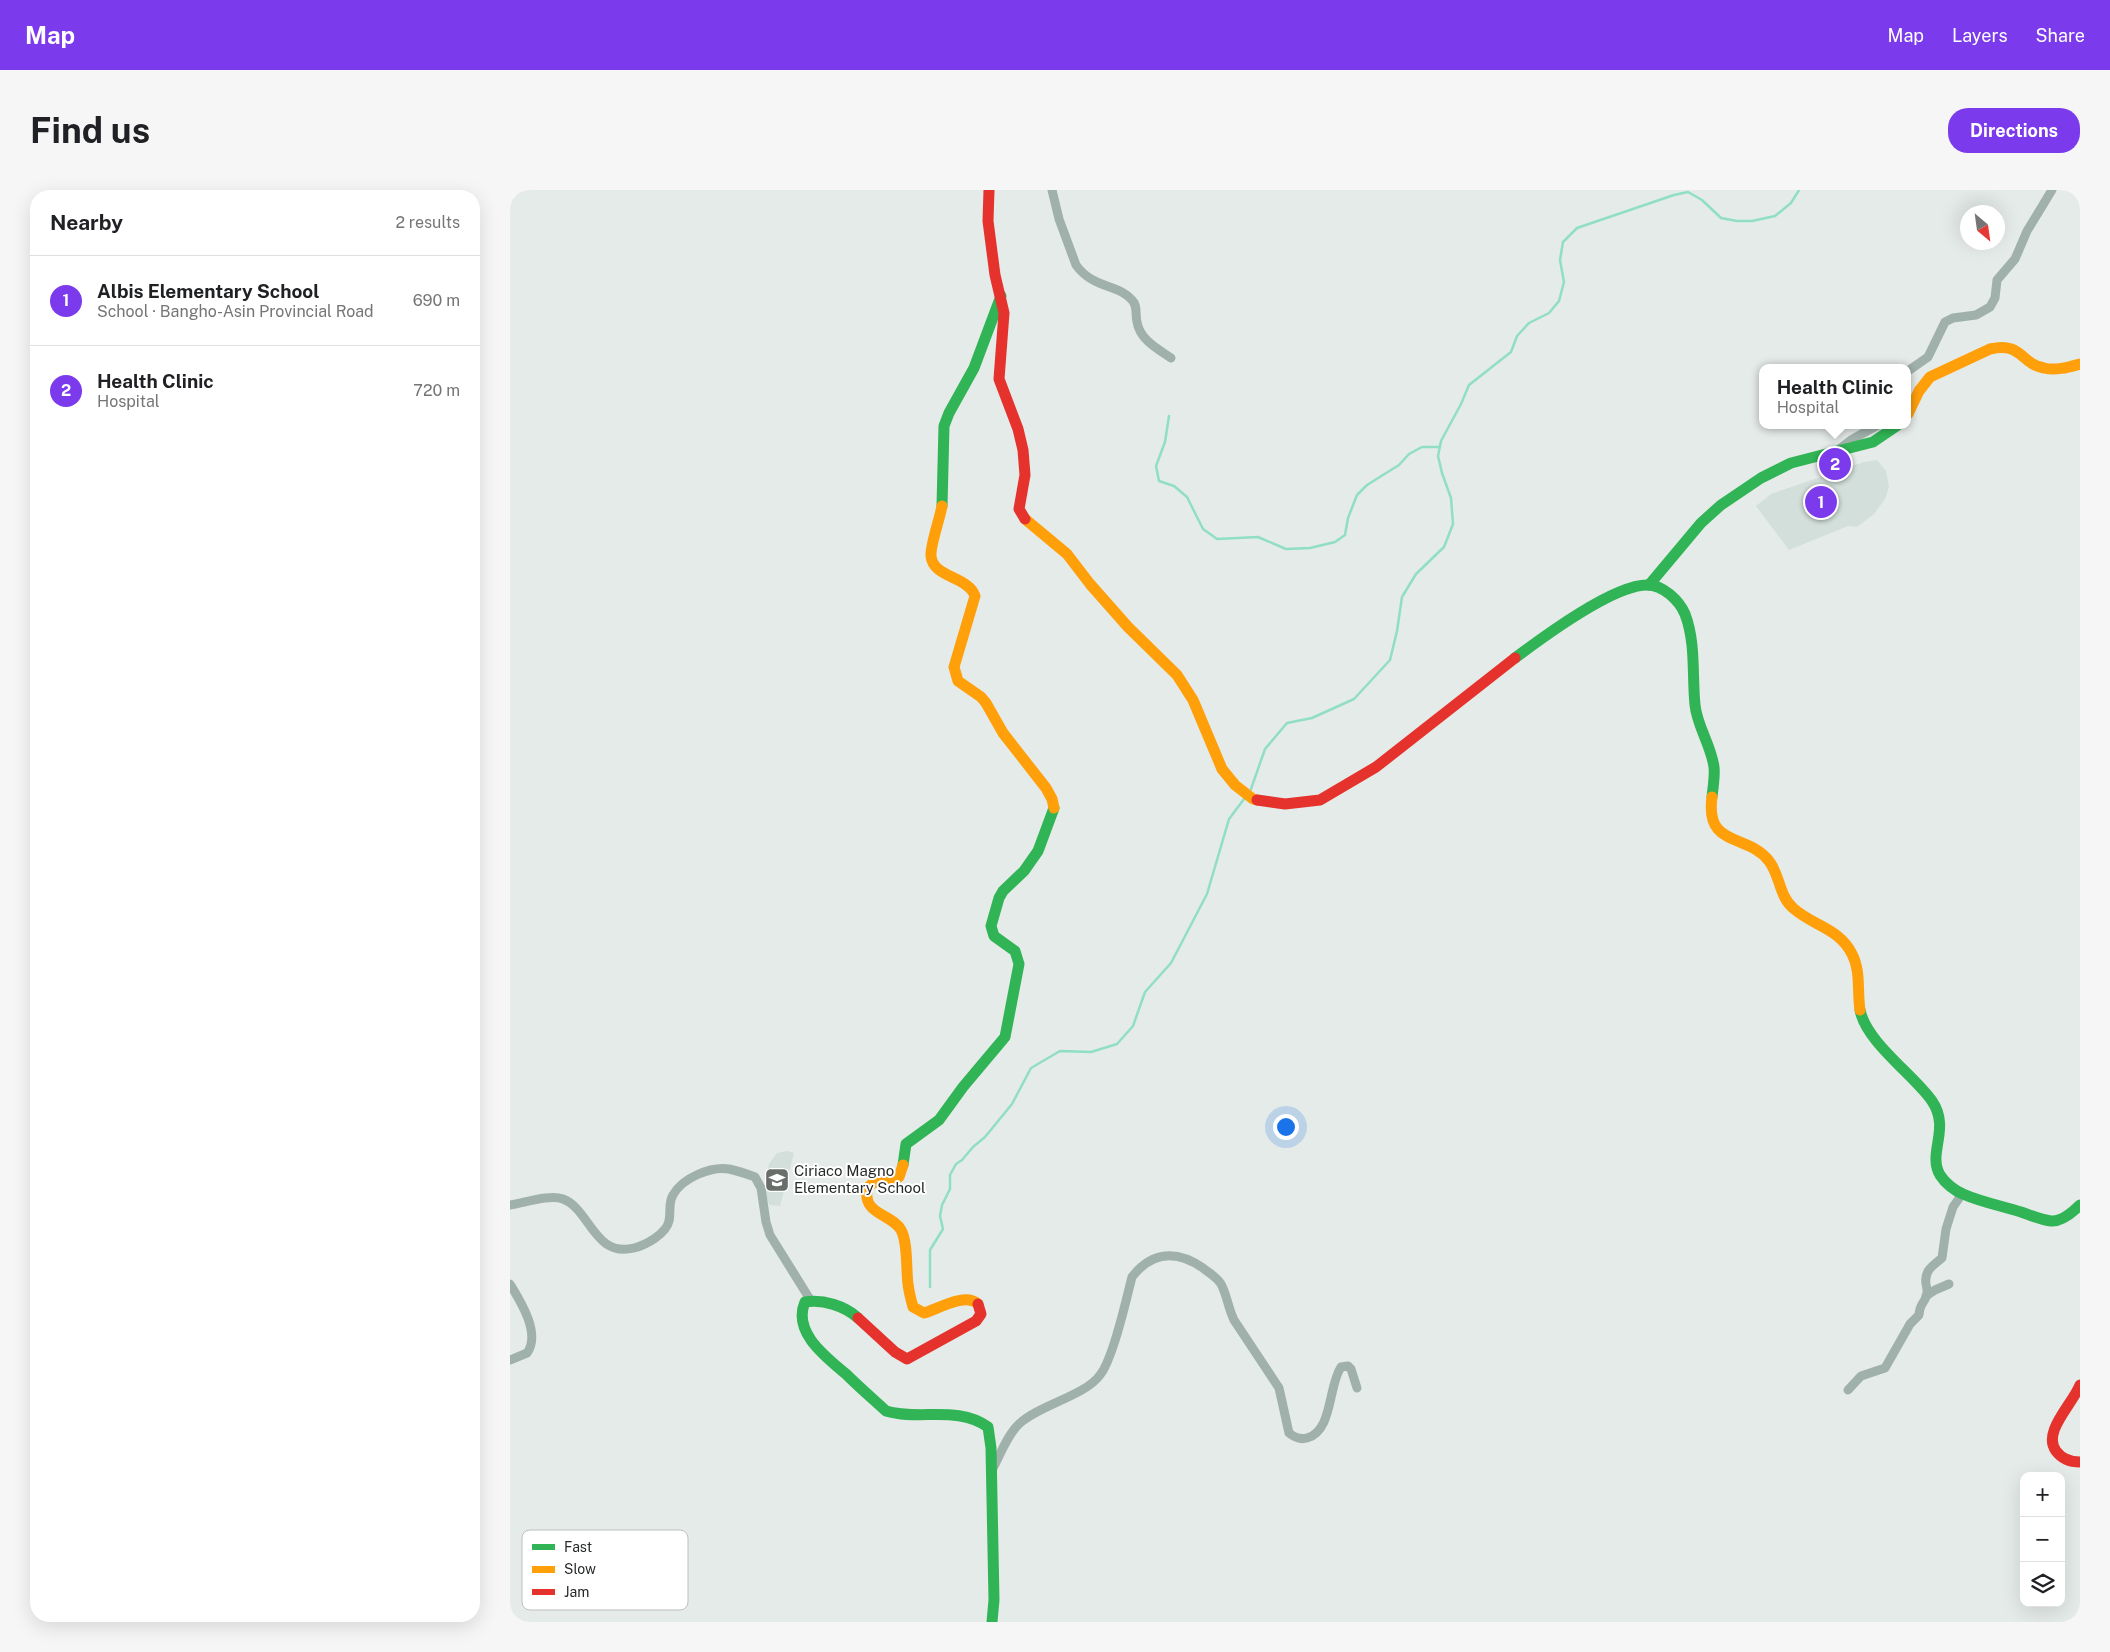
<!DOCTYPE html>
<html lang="en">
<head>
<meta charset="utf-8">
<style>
	body { margin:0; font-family:"Public Sans",sans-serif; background:#f6f6f6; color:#202124 }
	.controls { position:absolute; right:15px; bottom:15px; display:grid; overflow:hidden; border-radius:10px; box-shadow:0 5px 20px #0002 }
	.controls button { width:45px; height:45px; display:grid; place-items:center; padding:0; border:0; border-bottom:1px solid #e0e0e0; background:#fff; color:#202124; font:25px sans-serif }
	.compass { position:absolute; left:1450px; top:15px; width:45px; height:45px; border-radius:50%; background:#fff; box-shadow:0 5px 20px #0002; rotate:151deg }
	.you { position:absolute; left:775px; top:936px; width:18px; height:18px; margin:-12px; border:4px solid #fff; border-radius:50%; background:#1a73e8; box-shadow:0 0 0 8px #1a73e833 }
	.badge { display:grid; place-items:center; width:32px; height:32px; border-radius:50%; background:#7c3aed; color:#fff; font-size:16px; font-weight:700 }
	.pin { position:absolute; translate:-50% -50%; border:2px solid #fff; box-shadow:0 1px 5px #0006 }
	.popup { position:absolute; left:1249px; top:174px; width:152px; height:65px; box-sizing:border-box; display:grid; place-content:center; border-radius:10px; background:#fff; filter:drop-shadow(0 1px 4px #0005); font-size:16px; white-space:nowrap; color:#757577 }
	.popup b { font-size:19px; color:#202124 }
	.popup::after { content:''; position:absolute; left:50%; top:100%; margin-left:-10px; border:10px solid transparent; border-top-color:#fff }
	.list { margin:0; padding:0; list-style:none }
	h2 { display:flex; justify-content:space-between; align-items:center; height:65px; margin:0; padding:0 20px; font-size:21px }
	h2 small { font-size:16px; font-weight:400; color:#757577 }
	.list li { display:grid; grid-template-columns:32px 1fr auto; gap:15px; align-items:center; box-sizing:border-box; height:90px; padding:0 20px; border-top:1px solid #e0e0e0 }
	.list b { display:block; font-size:19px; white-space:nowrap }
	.list p { margin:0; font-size:16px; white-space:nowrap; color:#757577 }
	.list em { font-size:16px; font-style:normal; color:#757577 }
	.icon { flex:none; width:28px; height:28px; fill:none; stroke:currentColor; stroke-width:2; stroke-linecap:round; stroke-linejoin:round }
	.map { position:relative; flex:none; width:1570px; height:1432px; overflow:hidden; border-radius:20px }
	header { display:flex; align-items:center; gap:30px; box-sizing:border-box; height:70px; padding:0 25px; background:#7c3aed; color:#fff }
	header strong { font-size:24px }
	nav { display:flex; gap:28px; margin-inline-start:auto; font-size:18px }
	.intro { display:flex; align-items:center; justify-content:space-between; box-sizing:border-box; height:120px; padding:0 30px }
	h1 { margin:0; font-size:35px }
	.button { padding:12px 22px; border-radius:20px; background:#7c3aed; color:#fff; font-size:18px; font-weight:700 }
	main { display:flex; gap:30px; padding:0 30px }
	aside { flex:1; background:#fff; border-radius:20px; box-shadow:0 5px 20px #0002 }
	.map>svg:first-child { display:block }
</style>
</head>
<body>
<header>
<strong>Map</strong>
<nav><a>Map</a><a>Layers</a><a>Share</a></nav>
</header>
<div class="intro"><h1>Find us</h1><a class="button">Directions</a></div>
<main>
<aside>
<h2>Nearby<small>2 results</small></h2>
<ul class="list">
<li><span class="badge">1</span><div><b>Albis Elementary School</b><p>School · Bangho-Asin Provincial Road</p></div><em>690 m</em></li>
<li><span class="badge">2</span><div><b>Health Clinic</b><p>Hospital</p></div><em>720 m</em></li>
</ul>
</aside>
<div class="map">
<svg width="1570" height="1432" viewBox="0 0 1570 1432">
	<rect width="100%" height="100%" fill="#e5ebe8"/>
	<g fill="#d3dfdb">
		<path d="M1367,270l9,11 3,16 -4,12 -11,15 -17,13 -9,-1 -59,24 -33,-44 15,-12 93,-32z"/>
		<path d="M277,961l7,2 -14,53 -11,-1 -5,-15 5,-26 8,-11z"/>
	</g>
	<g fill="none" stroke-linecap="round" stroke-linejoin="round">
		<g stroke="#90dec6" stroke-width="2.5">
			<path d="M659,226l-4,26 -9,24 3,15 15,5 13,11 16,32 14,10 41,-2 28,12 24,-1 25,-6 10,-7 3,-17 9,-23 10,-10 32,-20 10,-11 13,-7h18"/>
			<path d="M741,599l14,-40 22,-26 25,-5 42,-19 36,-39 7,-29 5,-34 14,-23 28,-27 9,-23 -2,-26 -9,-25 -4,-17 3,-15 20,-37 8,-19 42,-33 6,-16 12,-13 20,-10 10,-12 5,-19 -4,-22 3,-18 14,-14 97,-33 14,-3 14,8 19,18 16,3h15l23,-5 16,-13 8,-13"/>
			<path d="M420,1097v-37l13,-21 -3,-13 2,-11 8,-16v-14l6,-11 6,-4 11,-13 12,-10 27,-33 19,-36 29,-17 31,1 26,-8 16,-18 12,-34 26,-29 36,-69 22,-75 15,-20"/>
		</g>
		<g stroke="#a0b1ac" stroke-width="9">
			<path d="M542,0l7,29 17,46c17,24 43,19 56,35 6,6 3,14 5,22 3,18 21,27 34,36"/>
			<path d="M1398,181l20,-14 17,-35 8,-4 23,-3 14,-8 5,-9 2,-18 18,-21 12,-28 25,-41"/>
			<path d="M1328,260l13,-10 27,-15"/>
			<path d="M0,1015c14,-2 40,-11 53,-6 27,10 31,59 71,49 12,-3 32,-14 35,-27 2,-9 -1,-18 4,-26 9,-17 38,-29 56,-26 9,2 18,5 26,8l6,11 5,34 4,13 41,66"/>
			<path d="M0,1094c11,18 31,50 17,69l-17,7"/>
			<path d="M1416,1106l9,-6 14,-6"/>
			<path d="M1338,1200l13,-14 24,-8 25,-44 9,-9c1,-12 4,-10 7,-18 2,-4 1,-9 0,-13 -2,-13 6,-18 16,-26l4,-29 7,-22 9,-13"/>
			<path d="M482,1280c8,-14 15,-35 27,-46 20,-19 66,-28 81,-49 13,-16 26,-75 32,-98 20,-26 45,-27 71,-9 6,5 14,9 18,16 6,11 7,24 13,36l45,68 10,45c5,4 11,7 18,5 26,-7 21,-52 34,-71l7,-1 3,3 6,19"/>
		</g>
		<g stroke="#30b455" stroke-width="11">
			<path d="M432,316l2,-80 5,-13 25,-45 27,-72"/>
			<path d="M1139,395l52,-62 20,-18 40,-27 30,-15 82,-21 25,-17"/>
			<path d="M1005,468c28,-21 98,-73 132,-73 16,0 32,15 38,29 11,29 7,61 10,91 2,21 16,40 19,62 1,10 -1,20 -2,30"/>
			<path d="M1350,820c6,32 54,65 72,91 19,28 -5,52 8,74 5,8 15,16 23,19 18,8 39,12 58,18 9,3 20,8 30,9 11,1 22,-9 29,-16"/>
			<path d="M393,975l3,-21 33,-24 24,-33 42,-50 14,-73 -4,-13 -21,-15 -3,-10 8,-28 4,-7 21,-20 14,-20 16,-43"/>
			<path d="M348,1128c-13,-12 -35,-19 -53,-16 -13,30 21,55 41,72 13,13 27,25 40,37 33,10 71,-6 102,16l3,21 3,152 -2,22"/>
		</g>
		<g stroke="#ff9f0a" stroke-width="11">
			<path d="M1398,224l11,-23 11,-14 60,-28c33,-7 29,14 54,19 12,3 25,-1 36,-4"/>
			<path d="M432,316c-2,12 -12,40 -11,50 2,22 37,20 44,40l-21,71 4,14 23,16 5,6 17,30 43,55 6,11 2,9"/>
			<path d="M515,329l42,35 23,30 38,43 49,48 16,25 29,69 13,16 18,14 4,1"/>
			<path d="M1202,607c-7,51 35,36 57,64 11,14 10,35 24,47 20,18 46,20 59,46 9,17 5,37 8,56"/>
			<path d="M393,975l-4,12c-10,2 -31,2 -32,15 -3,22 26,23 34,38 7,12 5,40 7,54 1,8 3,16 5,23l11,6c14,-4 41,-21 54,-9"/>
		</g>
		<g stroke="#e5322d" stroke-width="11">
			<path d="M479,0l-1,31 7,54 9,38 -5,66 19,50 5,21 2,25 -6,34 6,10"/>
			<path d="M747,610l28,4 35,-4 56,-33 139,-109"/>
			<path d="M348,1128l37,34 12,7 69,-38 5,-7 -3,-10"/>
			<path d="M1570,1195c-8,20 -38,47 -24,66 6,8 14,11 24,11"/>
		</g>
	</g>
	<defs>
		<symbol id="school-square" viewBox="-11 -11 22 22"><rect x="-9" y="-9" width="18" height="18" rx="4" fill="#696e6b" stroke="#fff"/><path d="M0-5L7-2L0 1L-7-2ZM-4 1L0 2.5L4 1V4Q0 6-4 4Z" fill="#fff"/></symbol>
	</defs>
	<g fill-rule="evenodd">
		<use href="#school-square" x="253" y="976" width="28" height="28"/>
	</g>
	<g text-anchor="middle" stroke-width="4" stroke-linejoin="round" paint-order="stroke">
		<g font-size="15" fill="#262a28" stroke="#fff" text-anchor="start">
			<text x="284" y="986">Ciriaco Magno<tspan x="284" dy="17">Elementary School</tspan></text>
		</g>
	</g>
	<rect x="12" y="1340" width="166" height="80" rx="8" fill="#fff" stroke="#bebfbe" stroke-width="1"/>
	<rect x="22" y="1354" width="23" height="6" fill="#30b455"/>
	<rect x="22" y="1376" width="23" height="7" fill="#ff9f0a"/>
	<rect x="22" y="1399" width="23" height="6" fill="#e5322d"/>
	<g font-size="14" fill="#262a28">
		<text x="54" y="1362">Fast</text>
		<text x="54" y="1384">Slow</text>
		<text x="54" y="1407">Jam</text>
	</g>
</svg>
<div class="controls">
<button>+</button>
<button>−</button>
<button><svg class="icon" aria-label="layers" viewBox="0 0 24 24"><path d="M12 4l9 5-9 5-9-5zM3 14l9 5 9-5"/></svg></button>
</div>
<svg class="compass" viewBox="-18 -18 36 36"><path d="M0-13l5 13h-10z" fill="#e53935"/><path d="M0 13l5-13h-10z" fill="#757577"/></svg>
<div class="you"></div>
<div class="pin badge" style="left:1311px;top:312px">1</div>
<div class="pin badge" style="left:1325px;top:274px">2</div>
<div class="popup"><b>Health Clinic</b>Hospital</div>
</div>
</main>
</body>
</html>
